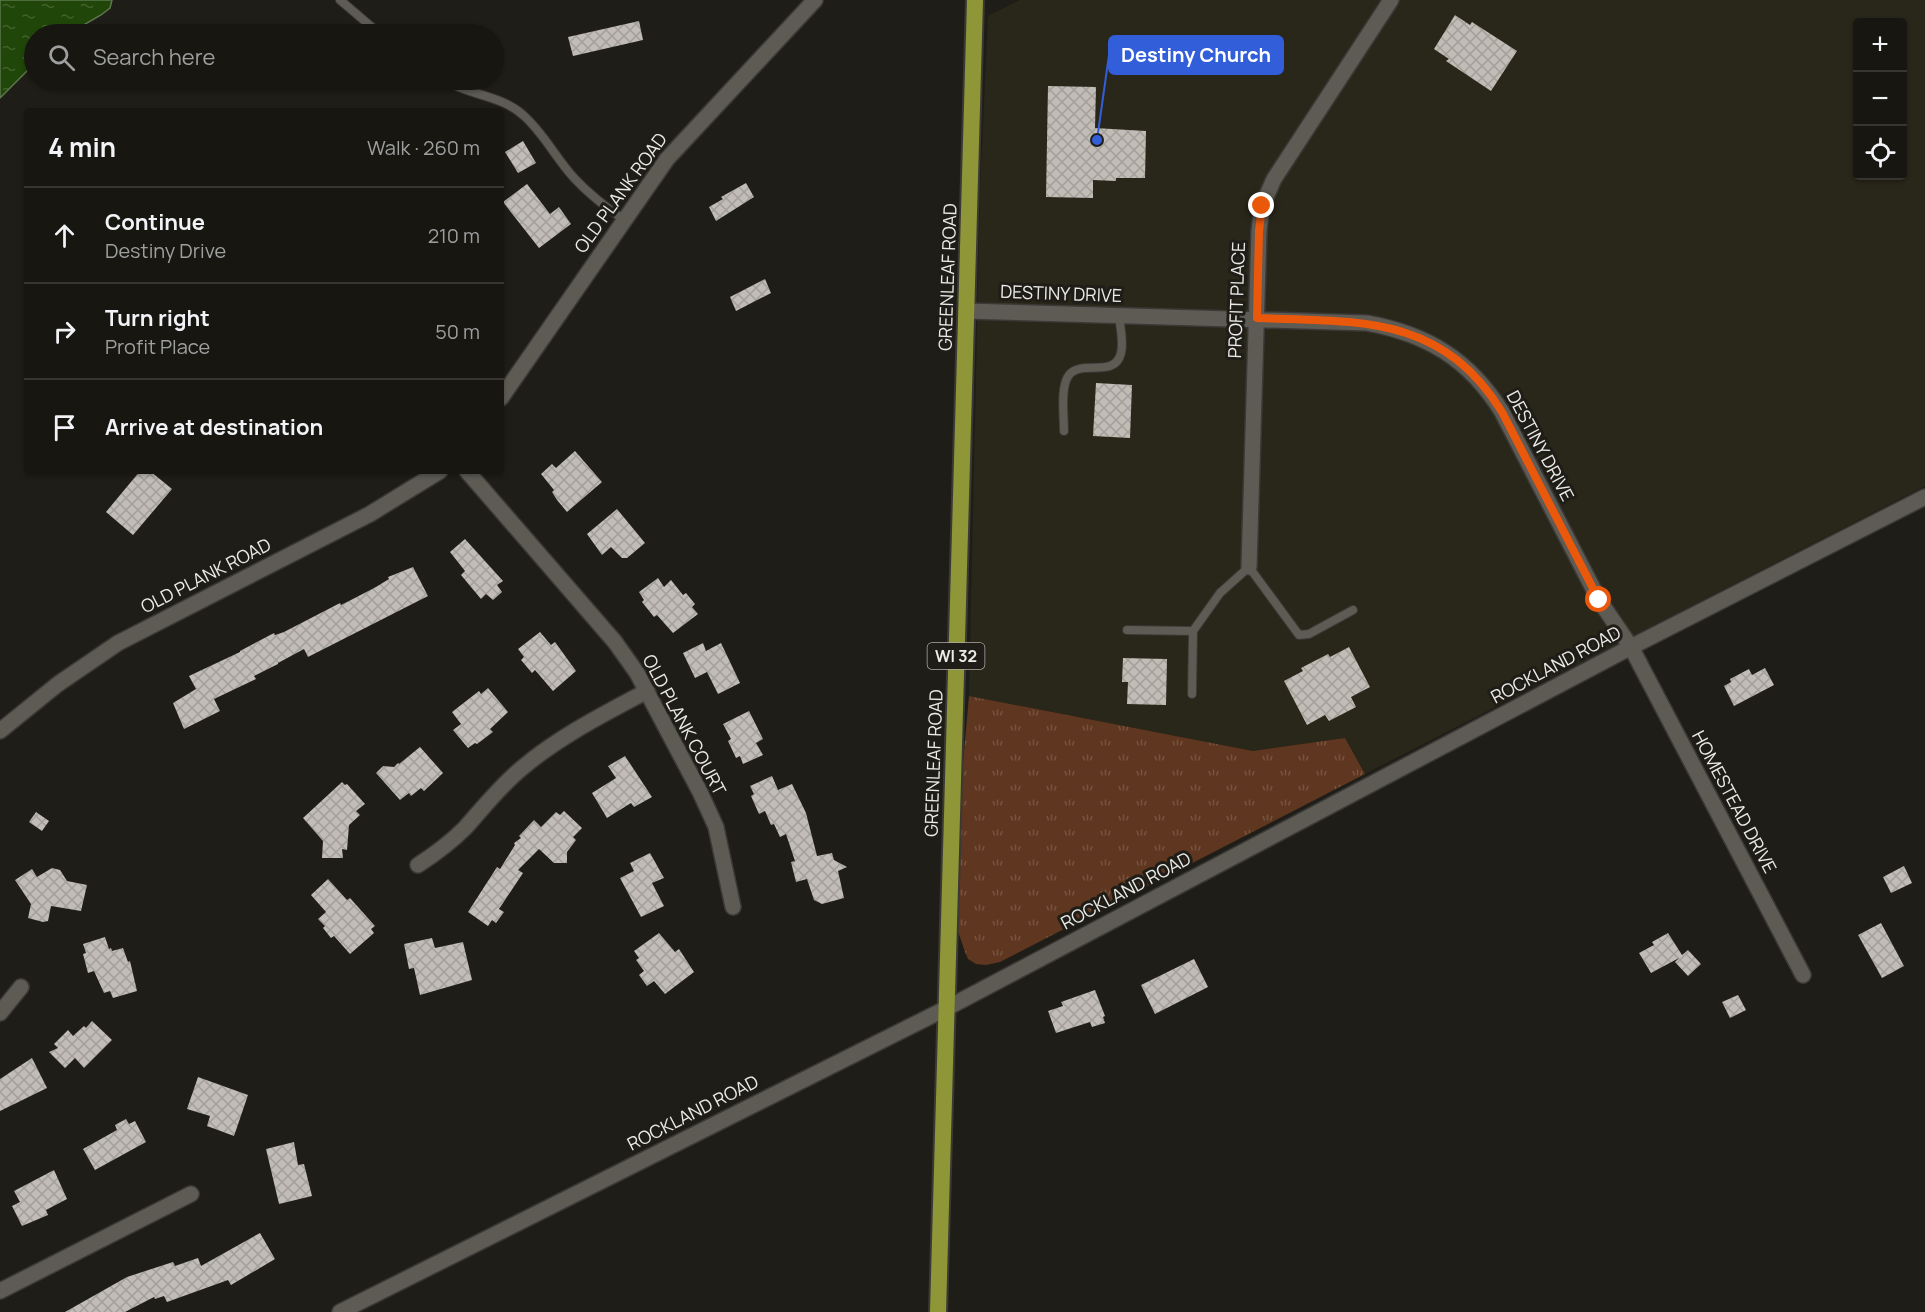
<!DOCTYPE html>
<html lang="en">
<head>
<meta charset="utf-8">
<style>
	body { margin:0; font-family:Manrope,sans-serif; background:#201f1a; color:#f1f3f6 }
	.controls { position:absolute; right:18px; top:18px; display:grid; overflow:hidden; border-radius:6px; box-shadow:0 2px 4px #0004 }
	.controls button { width:54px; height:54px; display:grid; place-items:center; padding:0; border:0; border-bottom:2px solid #363531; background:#171611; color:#f1f3f6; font:30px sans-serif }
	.stop { position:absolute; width:18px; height:18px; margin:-14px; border:4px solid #ea580c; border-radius:50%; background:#fff }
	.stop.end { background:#ea580c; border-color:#fff; box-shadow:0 2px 6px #0008 }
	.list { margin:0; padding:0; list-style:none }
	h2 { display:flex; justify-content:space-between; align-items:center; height:78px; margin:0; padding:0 24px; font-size:26px }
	h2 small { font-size:20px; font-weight:400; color:#9e9f9f }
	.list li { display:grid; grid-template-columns:39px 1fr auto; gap:18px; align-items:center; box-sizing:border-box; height:96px; padding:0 24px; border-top:2px solid #363531 }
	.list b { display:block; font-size:22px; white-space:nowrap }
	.list p { margin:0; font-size:20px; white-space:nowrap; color:#9e9f9f }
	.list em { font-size:20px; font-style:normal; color:#9e9f9f }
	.icon { flex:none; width:33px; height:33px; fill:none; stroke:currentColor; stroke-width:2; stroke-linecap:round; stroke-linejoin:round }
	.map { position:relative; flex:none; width:1925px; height:1312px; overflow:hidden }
	.search { position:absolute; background:#171611; box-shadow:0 2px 4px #0004; left:24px; top:24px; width:480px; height:66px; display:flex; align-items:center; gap:15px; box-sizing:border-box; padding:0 21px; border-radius:33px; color:#9e9f9f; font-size:22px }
	.panel { position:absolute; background:#171611; box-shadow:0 2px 4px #0004; left:24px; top:108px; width:480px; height:366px; border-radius:6px }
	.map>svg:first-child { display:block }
</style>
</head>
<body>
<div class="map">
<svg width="1925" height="1312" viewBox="0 0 1925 1312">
	<defs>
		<pattern id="grass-tufts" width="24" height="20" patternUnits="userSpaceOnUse" patternTransform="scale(1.5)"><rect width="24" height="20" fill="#5f361f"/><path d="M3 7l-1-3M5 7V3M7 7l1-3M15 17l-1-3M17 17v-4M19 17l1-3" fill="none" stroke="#765340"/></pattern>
		<pattern id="water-ripples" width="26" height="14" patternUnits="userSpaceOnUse" patternTransform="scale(1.5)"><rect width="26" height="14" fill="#204709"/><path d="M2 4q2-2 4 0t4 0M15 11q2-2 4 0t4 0" fill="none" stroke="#41622d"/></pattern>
		<pattern id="building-cross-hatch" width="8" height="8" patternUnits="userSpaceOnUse" patternTransform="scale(1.5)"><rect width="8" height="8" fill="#c1bcb5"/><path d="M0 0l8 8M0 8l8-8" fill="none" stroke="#a29e99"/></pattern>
	</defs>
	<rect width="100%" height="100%" fill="#1f1d17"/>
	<path fill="#29261a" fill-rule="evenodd" d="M1020,0h905v486l-560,288 -20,-36 -92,13 -284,-55 11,-507 8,-173zM1858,22h44v154h-44z"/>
	<path fill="url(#grass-tufts)" d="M969,696l284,55 92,-13 20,36 -365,188 -14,3 -10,-1 -8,-5 -3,-7 -7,-21 1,-123z"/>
	<path fill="url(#water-ripples)" stroke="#5d784c" stroke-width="1.5" d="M0,0h112l-2,8 -9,7 -33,19h-34v30l-34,34z"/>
	<g fill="url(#building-cross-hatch)">
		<path d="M1455,15l15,10 2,-3 45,29 -26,40 -45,-30 3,-2 -15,-10z"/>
		<path d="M639,21l4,19 -70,16 -5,-19z"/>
		<path d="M1048,86l48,1 -1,41 51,3 -1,47h-29v3l-23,-1v18l-47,-1z"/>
		<path d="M523,141l13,22 -18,10 -13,-21z"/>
		<path d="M746,183l8,14 -38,24 -7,-14 14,-8 -2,-2z"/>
		<path d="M527,184l23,30 9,-7 12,17 -32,24 -36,-46z"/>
		<path d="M765,279l6,14 -35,18 -6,-14z"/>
		<path d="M1096,383l36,2 -2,53 -37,-2z"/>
		<path d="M575,451l27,31 -35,30 -10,-12 -5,-8 2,-2 -13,-16 11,-10 4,4z"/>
		<path d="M140,471h10l22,18 -39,46 -27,-23z"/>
		<path d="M617,509l28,34 -18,15h-5l-11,-11 -9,8 -15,-21z"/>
		<path d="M465,539l38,42 -6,4 5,7 -9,8 -7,-6 -5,5 -20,-24 4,-4 -15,-19z"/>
		<path d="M413,567l15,29 -120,61 -4,-8 -26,14v1l-24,12 2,3 -42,20 6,12 -36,18 -11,-26 23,-14 -7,-13 51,-24v-1l34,-18 1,2 9,-3 56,-29 1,2 8,-4 27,-14 13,-8 -1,-2z"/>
		<path d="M658,578l6,9 7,-7 12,15 3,-2 9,11 -3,3 6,7 -25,19 -16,-18 -3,2 -12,-15 2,-2 -5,-8z"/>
		<path d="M540,632l11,13 4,-3 21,29 -23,20 -18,-21 -3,3 -11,-13 3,-3 -6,-8z"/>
		<path d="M703,643l3,8 15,-8 19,40 -22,11 -11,-22 -12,6 -12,-25z"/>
		<path d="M1349,647l21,40 -19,10 5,10 -27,14 -4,-6 -18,10 -23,-44 19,-10 -2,-3 27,-14 2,3z"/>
		<path d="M1123,658l44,1 -1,46 -39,-1 1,-22h-6z"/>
		<path d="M1765,668l9,17 -40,21 -10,-20 7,-4 -1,-3 19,-10 3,6z"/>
		<path d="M488,688l20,24 -18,17 3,3 -16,12 -2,-1 -7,5 -15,-18 8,-6 -9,-12 27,-21 2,3z"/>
		<path d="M749,711l14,28 -7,4 7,12 -20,9 -3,-8 -4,2 -8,-17 3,-2 -8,-15z"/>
		<path d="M420,747l23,26 -19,18 -3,-3 -10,8 -2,-3 -9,7 -24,-27 7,-7 11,1 4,-4 1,1z"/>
		<path d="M625,756l27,41 -18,10 -3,-4 -24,15 -15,-25 24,-15 -8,-12z"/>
		<path d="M772,776l6,14 14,-6 14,29 11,43 15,-3 2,7 13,7 -9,4 6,27 -22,6 -8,-4 -7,-21 -11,3 -5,-20 4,-1 -9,-27 -6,3 -6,-13 -3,1 -6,-14 -6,3 -8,-18 3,-2 -4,-8z"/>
		<path d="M342,782l3,3 2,-1 18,20 -9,7 4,4 -11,10 -2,25 -5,-1 1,9h-21l1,-17 -20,-23z"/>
		<path d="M564,811l18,17 -9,9 3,3 -9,12v11h-13l-15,-14 -21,21 5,3 -24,36 5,3 -8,11 -4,-3 -4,6 -20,-14 29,-45 3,2 15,-24 -1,-2 7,-5 -2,-2 15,-16 7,7 15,-15 4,3z"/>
		<path d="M36,812l13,9 -7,10 -13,-9z"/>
		<path d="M650,853l14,25 -12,5 12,23 -23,11 -21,-39 14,-7 -4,-8z"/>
		<path d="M1904,866l8,17 -21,10 -8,-16z"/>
		<path d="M52,868l8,2 7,11 20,4 -6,26 -30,-5 -3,15 -5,1 -15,-4 3,-14 -16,-24 17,-11 5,8z"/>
		<path d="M328,879l19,21 3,-2 25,28 -4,3 3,4 -24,21 -16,-18 -3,2 -8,-10 2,-2 -7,-7 8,-7 -15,-17z"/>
		<path d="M1881,923l23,43 -22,12 -24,-43z"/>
		<path d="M659,933l16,19 4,-3 15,23 -29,22 -11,-13 -7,5 -8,-11 5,-4 -8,-11 3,-2 -5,-7z"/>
		<path d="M1668,933l14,22 6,-5 13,14 -13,12 -13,-14 4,-4 -28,15 -12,-20 15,-8 -2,-3z"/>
		<path d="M105,937l4,12 2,-1 1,3 11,-3 5,14 2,-1 7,30 -24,7 -3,-7 -6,2 -10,-22 -6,2 -5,-19 3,-1 -3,-9z"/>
		<path d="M432,938l3,10 28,-6 9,38 -52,15 -6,-27 -5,1 -5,-25z"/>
		<path d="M1194,959l14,28 -53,27 -14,-29z"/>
		<path d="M1095,990l10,26 -2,1 2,6 -13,4 -2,-5 -34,11 -8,-22 15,-5 -2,-4z"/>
		<path d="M1738,995l8,15 -16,8 -8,-16z"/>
		<path d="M92,1021l20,19 -28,28 -9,-10 -10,10 -16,-16 9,-4 -4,-4 14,-14 5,6 11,-10 2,2z"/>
		<path d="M32,1058l15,30 -47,23v-32z"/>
		<path d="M198,1077l50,18 -14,41 -27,-10 3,-10 -23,-7z"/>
		<path d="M126,1119l3,5 6,-3 11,21 -51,28 -12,-21 34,-19 -2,-5z"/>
		<path d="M294,1142l4,23 6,-1 8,32 -33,8 -13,-55z"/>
		<path d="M54,1170l13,29 -21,11 2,5 -26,11 -10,-20 8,-4 -6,-11z"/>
		<path d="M260,1233l15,26 -44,26 -3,-5 -61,22 -3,-6 -9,3 -1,-2 -29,15h-60l62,-35 46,-15 2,4 23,-8 3,8z"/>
	</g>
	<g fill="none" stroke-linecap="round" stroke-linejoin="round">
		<defs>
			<g id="service">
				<path d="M340,0l40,34"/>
				<path d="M444,80c24,15 57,15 79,35 21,18 33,44 52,64 15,16 32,29 49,41"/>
				<path d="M1064,431c0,-14 -4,-45 5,-56 12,-16 46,4 52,-22 3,-11 -1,-26 -2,-38"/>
				<path d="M1127,630l66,1"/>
				<path d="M1192,694l1,-63 27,-38 29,-26 50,68 10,-1 44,-24"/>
			</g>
			<g id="minor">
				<path d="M966,311l401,12c60,11 102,36 135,89l97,188 32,47 172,328"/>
				<path d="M501,398l166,-239 148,-159"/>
				<path d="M467,471l148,171 22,31 63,119 16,35 17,80"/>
				<path d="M1249,567l10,-336 3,-25 12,-27 117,-179"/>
				<path d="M0,731l58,-47 60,-41 252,-129 70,-43"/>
				<path d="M418,865c17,-11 33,-23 47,-37 19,-21 35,-42 57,-60 38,-32 82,-54 125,-77"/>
				<path d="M0,1013l21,-26"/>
				<path d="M0,1291l191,-97"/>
				<path d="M340,1312l607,-304 684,-361 294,-150"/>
			</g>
			<path id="primary" d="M938,1312l37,-1312"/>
		</defs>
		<use href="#service" stroke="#3b3936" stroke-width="10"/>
		<use href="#minor" stroke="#3b3936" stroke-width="18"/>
		<use href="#primary" stroke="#3b3936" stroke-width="20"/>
		<use href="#service" stroke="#5d5b54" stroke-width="8"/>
		<use href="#minor" stroke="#5d5b54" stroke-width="15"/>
		<use href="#primary" stroke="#8f9637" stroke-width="16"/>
	</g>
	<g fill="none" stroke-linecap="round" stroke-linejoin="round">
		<path stroke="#ea580c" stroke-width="8" d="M1262,206l-3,25 -2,87c102,4 184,-4 245,94l97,188"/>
	</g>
	<g text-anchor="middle" stroke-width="6" stroke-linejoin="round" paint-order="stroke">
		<rect fill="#1f1d17" stroke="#aeada9" stroke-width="1.5" x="927.5" y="643" width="57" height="26" rx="4.5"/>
		<g font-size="16" font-weight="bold" fill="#ecebe7">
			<text x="956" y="662">WI 32</text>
		</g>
		<g font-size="18" fill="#ecebe7" stroke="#1f1d17">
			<text transform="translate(621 193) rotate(-54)" y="6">OLD PLANK ROAD</text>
			<text transform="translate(948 277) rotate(-88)" y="6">GREENLEAF ROAD</text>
			<text transform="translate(1061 294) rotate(2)" y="6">DESTINY DRIVE</text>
			<text transform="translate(1237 300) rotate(-88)" y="6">PROFIT PLACE</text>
			<text transform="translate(1540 446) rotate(62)" y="6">DESTINY DRIVE</text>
			<text transform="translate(206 576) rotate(-27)" y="6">OLD PLANK ROAD</text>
			<text transform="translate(1556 665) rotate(-28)" y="6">ROCKLAND ROAD</text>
			<text transform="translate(684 725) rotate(62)" y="6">OLD PLANK COURT</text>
			<text transform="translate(934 763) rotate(-88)" y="6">GREENLEAF ROAD</text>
			<text transform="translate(1734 802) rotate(62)" y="6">HOMESTEAD DRIVE</text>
			<text transform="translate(1126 891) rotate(-28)" y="6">ROCKLAND ROAD</text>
			<text transform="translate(693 1113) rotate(-27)" y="6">ROCKLAND ROAD</text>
		</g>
	</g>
	<path fill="none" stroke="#325eda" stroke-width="2" d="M1097 140L1109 55"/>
	<circle fill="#325eda" stroke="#1f1d17" stroke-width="2" cx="1097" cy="140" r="6"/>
	<rect fill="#325eda" stroke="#325eda" stroke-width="2" x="1109" y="36" width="174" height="38" rx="6"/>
	<g font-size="20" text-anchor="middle" font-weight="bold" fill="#fff">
		<text x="1196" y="62">Destiny Church</text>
	</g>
</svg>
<div class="controls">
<button>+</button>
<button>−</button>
<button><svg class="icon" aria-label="locate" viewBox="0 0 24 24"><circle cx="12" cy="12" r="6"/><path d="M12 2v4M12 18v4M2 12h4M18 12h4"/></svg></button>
</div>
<div class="stop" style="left:1599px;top:600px"></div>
<div class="stop end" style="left:1262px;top:206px"></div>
<div class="search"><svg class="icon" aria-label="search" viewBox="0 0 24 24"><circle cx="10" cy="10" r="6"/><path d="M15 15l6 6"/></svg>Search here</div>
<section class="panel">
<h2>4 min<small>Walk · 260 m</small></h2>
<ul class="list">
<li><svg class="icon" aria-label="ahead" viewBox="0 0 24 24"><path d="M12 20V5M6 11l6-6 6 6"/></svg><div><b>Continue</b><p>Destiny Drive</p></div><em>210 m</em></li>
<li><svg class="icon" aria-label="right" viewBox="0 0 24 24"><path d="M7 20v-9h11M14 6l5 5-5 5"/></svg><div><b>Turn right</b><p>Profit Place</p></div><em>50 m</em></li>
<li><svg class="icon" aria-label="arrive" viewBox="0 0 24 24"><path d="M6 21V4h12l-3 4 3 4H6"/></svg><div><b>Arrive at destination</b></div></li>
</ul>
</section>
</div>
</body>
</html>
